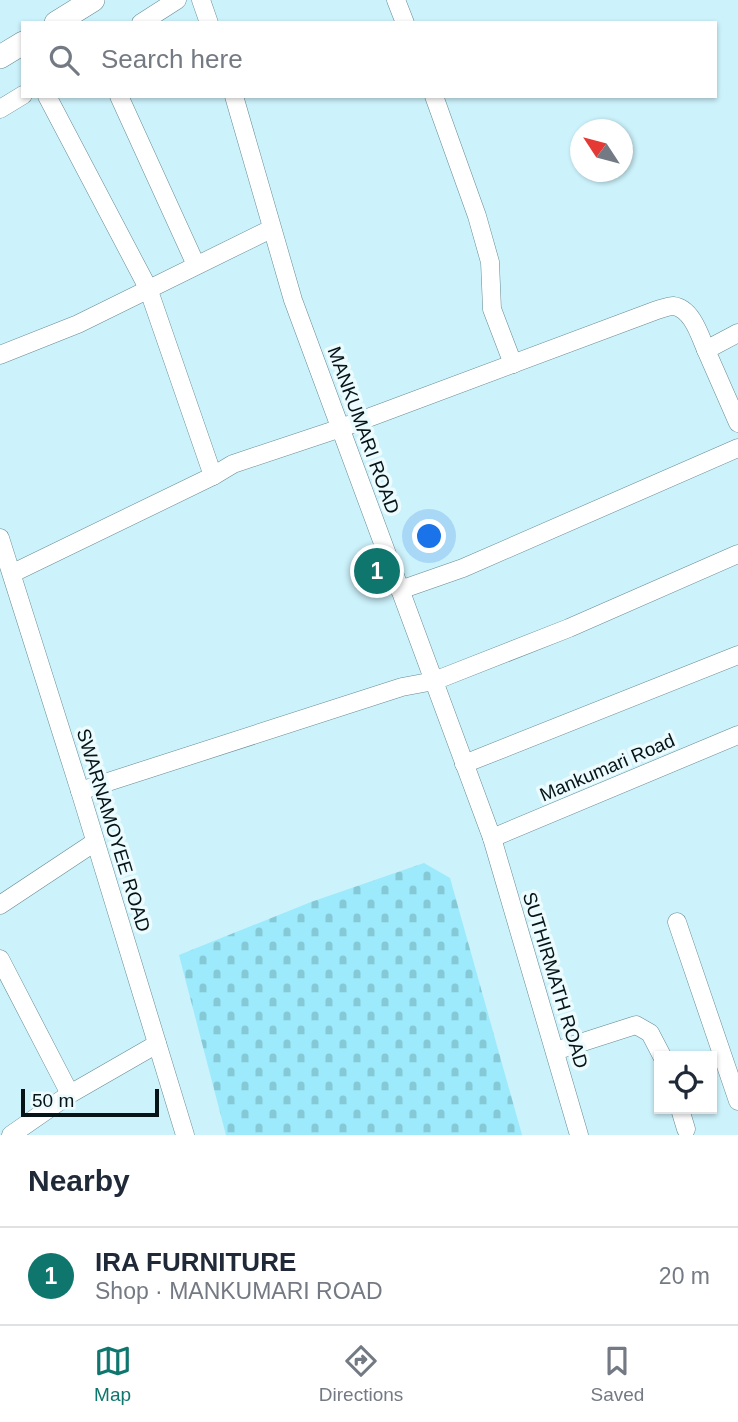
<!DOCTYPE html>
<html lang="en">
<head>
<meta charset="utf-8">
<style>
	body { margin:0; font-family:Arial,sans-serif; background:#f6f6f7; color:#1f2937 }
	.controls { position:absolute; right:21px; bottom:21px; display:grid; overflow:hidden; border-radius:0px; box-shadow:0 2px 5px #0004 }
	.controls button { width:63px; height:63px; display:grid; place-items:center; padding:0; border:0; border-bottom:2px solid #e0e1e3; background:#fff; color:#1f2937; font:35px sans-serif }
	.compass { position:absolute; left:570px; top:119px; width:63px; height:63px; border-radius:50%; background:#fff; box-shadow:0 2px 5px #0004; rotate:306deg }
	.scale { position:absolute; left:21px; bottom:18px; width:138px; box-sizing:border-box; padding-left:7px; border:4px solid #061417; border-top:0; font-size:19px; line-height:24px; white-space:nowrap; color:#061417; -webkit-text-stroke:5px #ecfbfe; paint-order:stroke }
	.you { position:absolute; left:430px; top:537px; width:24px; height:24px; margin:-18px; border:5px solid #fff; border-radius:50%; background:#1a73e8; box-shadow:0 0 0 10px #1a73e833 }
	.badge { display:grid; place-items:center; width:46px; height:46px; border-radius:50%; background:#0f766e; color:#fff; font-size:23px; font-weight:700 }
	.pin { position:absolute; translate:-50% -50%; border:4px solid #fff; box-shadow:0 2px 7px #0006 }
	.list { margin:0; padding:0; list-style:none }
	h2 { display:flex; justify-content:space-between; align-items:center; height:91px; margin:0; padding:0 28px; font-size:30px }
	h2 small { font-size:23px; font-weight:400; color:#747a83 }
	.list li { display:grid; grid-template-columns:46px 1fr auto; gap:21px; align-items:center; box-sizing:border-box; height:98px; padding:0 28px; border-top:2px solid #e0e1e3 }
	.list b { display:block; font-size:26px; white-space:nowrap }
	.list p { margin:0; font-size:23px; white-space:nowrap; color:#747a83 }
	.list em { font-size:23px; font-style:normal; color:#747a83 }
	.icon { flex:none; width:38px; height:38px; fill:none; stroke:currentColor; stroke-width:2; stroke-linecap:round; stroke-linejoin:round }
	.map { position:relative; flex:none; width:738px; height:1135px; overflow:hidden }
	.search { position:absolute; background:#fff; box-shadow:0 2px 5px #0004; left:21px; right:21px; top:21px; height:77px; display:flex; align-items:center; gap:18px; box-sizing:border-box; padding:0 24px; border-radius:0px; color:#747a83; font-size:26px }
	.sheet { height:189px; background:#fff }
	nav { display:flex; justify-content:space-around; align-items:center; box-sizing:border-box; height:98px; border-top:2px solid #e0e1e3; background:#fff; font-size:19px; color:#747a83 }
	nav a { display:grid; justify-items:center; gap:4px }
	nav .on { color:#0f766e }
	.map>svg:first-child { display:block }
</style>
</head>
<body>
<div class="map">
<svg width="738" height="1135" viewBox="0 0 738 1135">
	<defs>
		<pattern id="cemetery-stones" width="16" height="16" patternUnits="userSpaceOnUse" patternTransform="scale(1.75)"><rect width="16" height="16" fill="#9ceafb"/><path d="M2 7V4a2 2 0 0 1 4 0v3zM10 15v-3a2 2 0 0 1 4 0v3z" fill="#85c8d6"/></pattern>
	</defs>
	<rect width="100%" height="100%" fill="#ccf2fb"/>
	<path fill="url(#cemetery-stones)" d="M424,863l26,15 72,257h-296l-47,-180 132,-53z"/>
	<g fill="none" stroke-linecap="round" stroke-linejoin="round">
		<defs>
			<g id="minor">
				<path d="M201,0l8,23"/>
				<path d="M396,0l9,23"/>
				<path d="M141,23l36,-23"/>
				<path d="M47,96l101,192 65,188"/>
				<path d="M119,96l77,169"/>
				<path d="M234,96l59,204 199,538 87,297"/>
				<path d="M434,96l43,120 13,46 2,47 21,55"/>
				<path d="M0,109l23,-14"/>
				<path d="M738,333l-32,17 32,73"/>
				<path d="M0,355l78,-31 193,-95"/>
				<path d="M0,538l80,253 105,344"/>
				<path d="M13,573l200,-97 20,-12 108,-36 316,-118c4,-1 12,-4 16,-4 19,2 27,30 33,44"/>
				<path d="M400,590l63,-22 275,-120"/>
				<path d="M464,764l274,-109"/>
				<path d="M80,791l322,-104 32,-6 135,-53 169,-74"/>
				<path d="M492,838l246,-103"/>
				<path d="M0,905l95,-63"/>
				<path d="M677,922l61,179"/>
				<path d="M0,959l70,135"/>
				<path d="M555,1051l81,-26 14,8 12,23"/>
				<path d="M680,1109l6,20"/>
				<path d="M11,1135l59,-41 87,-50"/>
			</g>
			<g id="tertiary">
				<path d="M56,23l37,-23"/>
				<path d="M0,57l23,-14"/>
			</g>
		</defs>
		<use href="#minor" stroke="#668a92" stroke-width="19"/>
		<use href="#tertiary" stroke="#668a92" stroke-width="24"/>
		<use href="#minor" stroke="#fff" stroke-width="18"/>
		<use href="#tertiary" stroke="#fff" stroke-width="23"/>
	</g>
	<g text-anchor="middle" stroke-width="7" stroke-linejoin="round" paint-order="stroke">
		<g font-size="19" fill="#061417" stroke="#ecfbfe">
			<text transform="translate(364 430) rotate(70)" y="7">MANKUMARI ROAD</text>
			<text transform="translate(607 767) rotate(-23)" y="7">Mankumari Road</text>
			<text transform="translate(114 830) rotate(73)" y="7">SWARNAMOYEE ROAD</text>
			<text transform="translate(556 980) rotate(73)" y="7">SUTHIRMATH ROAD</text>
		</g>
	</g>
</svg>
<div class="controls">
<button><svg class="icon" aria-label="locate" viewBox="0 0 24 24"><circle cx="12" cy="12" r="6"/><path d="M12 2v4M12 18v4M2 12h4M18 12h4"/></svg></button>
</div>
<svg class="compass" viewBox="-18 -18 36 36"><path d="M0-13l5 13h-10z" fill="#e53935"/><path d="M0 13l5-13h-10z" fill="#747a83"/></svg>
<div class="scale">50 m</div>
<div class="you"></div>
<div class="pin badge" style="left:377px;top:571px">1</div>
<div class="search"><svg class="icon" aria-label="search" viewBox="0 0 24 24"><circle cx="10" cy="10" r="6"/><path d="M15 15l6 6"/></svg>Search here</div>
</div>
<section class="sheet">
<h2>Nearby<small></small></h2>
<ul class="list">
<li><span class="badge">1</span><div><b>IRA FURNITURE</b><p>Shop · MANKUMARI ROAD</p></div><em>20 m</em></li>
</ul>
</section>
<nav>
<a class="on"><svg class="icon" aria-label="map" viewBox="0 0 24 24"><path d="M3 6l6-2 6 2 6-2v14l-6 2-6-2-6 2zM9 4v14M15 6v14"/></svg>Map</a>
<a><svg class="icon" aria-label="directions" viewBox="0 0 24 24"><path d="M12 3l9 9-9 9-9-9zM9 14v-3h6M13 9l2 2-2 2"/></svg>Directions</a>
<a><svg class="icon" aria-label="saved" viewBox="0 0 24 24"><path d="M7 4h10v16l-5-4-5 4z"/></svg>Saved</a>
</nav>
</body>
</html>
